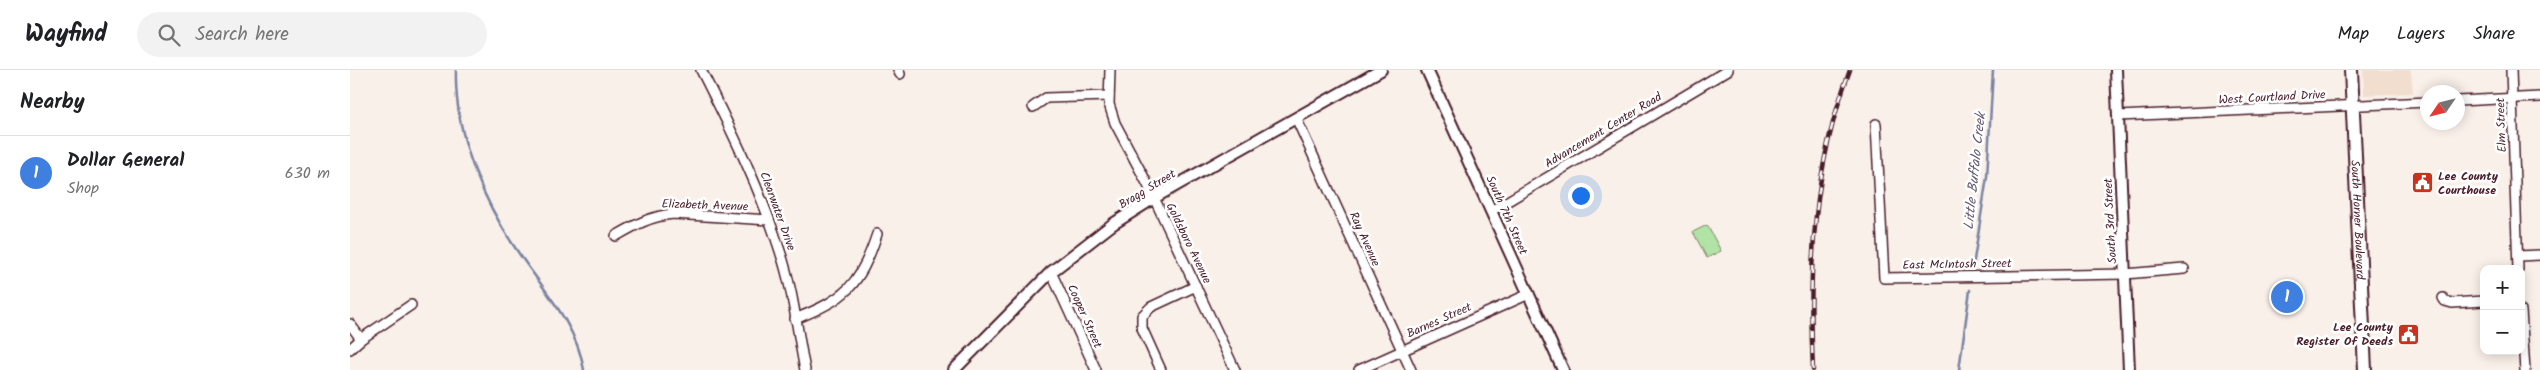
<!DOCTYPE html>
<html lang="en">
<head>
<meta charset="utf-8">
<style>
	body { margin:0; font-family:Kalam,sans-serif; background:#f2f2f2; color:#202124 }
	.controls { position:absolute; right:15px; bottom:15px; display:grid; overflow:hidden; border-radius:10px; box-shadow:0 2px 12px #0003 }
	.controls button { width:45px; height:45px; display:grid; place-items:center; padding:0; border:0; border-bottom:1px solid #e0e0e0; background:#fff; color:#202124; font:25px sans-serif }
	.compass { position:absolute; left:2070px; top:15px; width:45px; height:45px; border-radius:50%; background:#fff; box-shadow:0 2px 12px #0003; rotate:235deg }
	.you { position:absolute; left:1230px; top:125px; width:18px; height:18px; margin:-12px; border:4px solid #fff; border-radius:50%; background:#1a73e8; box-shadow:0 0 0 8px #1a73e833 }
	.badge { display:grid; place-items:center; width:32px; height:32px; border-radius:50%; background:#111827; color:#fff; font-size:16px; font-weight:700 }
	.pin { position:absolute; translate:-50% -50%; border:2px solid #fff; box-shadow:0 1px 5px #0006 }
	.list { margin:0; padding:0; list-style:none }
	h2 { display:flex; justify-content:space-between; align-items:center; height:65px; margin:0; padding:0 20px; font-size:21px }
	h2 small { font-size:16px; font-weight:400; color:#757577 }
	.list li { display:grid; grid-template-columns:32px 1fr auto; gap:15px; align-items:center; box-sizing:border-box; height:75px; padding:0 20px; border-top:1px solid #e0e0e0 }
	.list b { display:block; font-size:19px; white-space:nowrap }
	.list p { margin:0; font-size:16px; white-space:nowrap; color:#757577 }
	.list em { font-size:16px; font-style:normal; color:#757577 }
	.icon { flex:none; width:28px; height:28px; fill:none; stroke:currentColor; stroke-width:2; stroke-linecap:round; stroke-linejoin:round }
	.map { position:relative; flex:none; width:2190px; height:300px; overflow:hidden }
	header { display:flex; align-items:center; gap:30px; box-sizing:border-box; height:70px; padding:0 25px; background:#fff; border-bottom:1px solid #e0e0e0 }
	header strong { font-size:24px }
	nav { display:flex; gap:28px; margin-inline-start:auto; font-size:18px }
	.search { width:350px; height:45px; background:#f2f2f2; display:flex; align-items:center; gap:12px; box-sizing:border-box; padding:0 18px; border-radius:28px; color:#757577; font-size:19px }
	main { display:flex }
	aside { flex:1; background:#fff }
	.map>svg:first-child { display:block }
</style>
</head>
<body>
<header>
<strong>Wayfind</strong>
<div class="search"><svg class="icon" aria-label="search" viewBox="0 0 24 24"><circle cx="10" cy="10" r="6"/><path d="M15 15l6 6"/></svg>Search here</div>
<nav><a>Map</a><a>Layers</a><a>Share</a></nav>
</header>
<main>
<aside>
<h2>Nearby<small></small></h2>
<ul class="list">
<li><span class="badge" style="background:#3f7fe0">1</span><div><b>Dollar General</b><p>Shop</p></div><em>630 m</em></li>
</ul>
</aside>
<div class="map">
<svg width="2190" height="300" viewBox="0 0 2190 300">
	<rect width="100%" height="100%" fill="#f9f0e9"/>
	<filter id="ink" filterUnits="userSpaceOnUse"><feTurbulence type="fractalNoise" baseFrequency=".02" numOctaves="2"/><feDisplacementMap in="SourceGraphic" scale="10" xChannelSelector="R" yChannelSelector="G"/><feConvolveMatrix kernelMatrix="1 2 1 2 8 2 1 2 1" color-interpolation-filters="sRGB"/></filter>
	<g filter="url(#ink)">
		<path fill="#f2decf" d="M2013,0h48l2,23 -49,2z"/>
		<path fill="#b0e3a5" stroke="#7d8168" d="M1357,155l14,26 -14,7 -14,-26z"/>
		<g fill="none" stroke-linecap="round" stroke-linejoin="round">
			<g stroke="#7983a2" stroke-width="2.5">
				<path d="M106,0c-2,65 27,132 64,185 24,35 57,71 64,115"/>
				<path d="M1622,203l15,-96 6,-107"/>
				<path d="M1609,300l11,-80"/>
			</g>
			<defs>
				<g id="minor">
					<path d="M351,0c30,59 59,118 79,181 13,38 17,79 25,119"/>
					<path d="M548,0l2,4"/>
					<path d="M760,0l-1,34 6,19 33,62 87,185"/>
					<path d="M2161,0l7,199"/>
					<path d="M2108,31l82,-4"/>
					<path d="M683,37l13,-9 63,-2"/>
					<path d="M1768,46l310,-14"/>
					<path d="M946,48l115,252"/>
					<path d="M1526,54l8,154 241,-4 59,-5"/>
					<path d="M1141,141l237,-141"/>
					<path d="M266,166c19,-11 35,-20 57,-22l96,6"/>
					<path d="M2168,186l22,-1"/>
					<path d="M701,202l45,98"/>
					<path d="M2093,228l2,3 7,2 32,-2"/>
					<path d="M2171,241l4,59"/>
					<path d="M445,249c50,-20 65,-33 82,-85"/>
					<path d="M0,254l11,15"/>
					<path d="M0,279l11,-10 50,-34"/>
					<path d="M811,300l-19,-42v-12l9,-9 45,-21"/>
					<path d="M1009,300l170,-76"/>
				</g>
				<g id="tertiary">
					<path d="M1077,0l136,300"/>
					<path d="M1766,0l13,300"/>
					<path d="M604,300l97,-98 62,-48 41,-26 227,-128"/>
				</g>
				<g id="primary">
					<path id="s1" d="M2001,0l14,300"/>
				</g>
			</defs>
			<use href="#minor" stroke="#4a1f2b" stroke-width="12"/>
			<use href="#tertiary" stroke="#4a1f2b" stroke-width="14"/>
			<use href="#primary" stroke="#4a1f2b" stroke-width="16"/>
			<use href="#minor" stroke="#fff" stroke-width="9"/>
			<use href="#tertiary" stroke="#fff" stroke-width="10"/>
			<use href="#primary" stroke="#fff" stroke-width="12"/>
			<defs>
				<path id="rail" d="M1463,300c-5,-101 0,-204 37,-300"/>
			</defs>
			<use href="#rail" stroke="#4a1f2b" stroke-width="4.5"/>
			<use href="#rail" stroke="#fff" stroke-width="2.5" stroke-dasharray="8" stroke-linecap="butt"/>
		</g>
	</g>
	<defs>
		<symbol id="civic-square" viewBox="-11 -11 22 22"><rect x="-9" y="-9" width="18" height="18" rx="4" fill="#c8321e" stroke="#fff"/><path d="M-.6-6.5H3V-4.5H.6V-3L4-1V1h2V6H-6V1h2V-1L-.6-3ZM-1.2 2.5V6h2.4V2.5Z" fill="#fff"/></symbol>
	</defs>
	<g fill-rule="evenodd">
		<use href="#civic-square" x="2060" y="100" width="25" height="25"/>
		<use href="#civic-square" x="2046" y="252" width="25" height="25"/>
	</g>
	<g text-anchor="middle" stroke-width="5" stroke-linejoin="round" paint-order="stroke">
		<g font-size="12" fill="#4a1f2b" stroke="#fff">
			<text transform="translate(1922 27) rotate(-3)" y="4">West Courtland Drive</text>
			<text transform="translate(2151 55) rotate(-92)" y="4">Elm Street</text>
			<text transform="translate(1253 60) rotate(-31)" y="4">Advancement Center Road</text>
			<text transform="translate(797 119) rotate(-31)" y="4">Bragg Street</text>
			<text transform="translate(355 135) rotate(2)" y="4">Elizabeth Avenue</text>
			<text transform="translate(428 141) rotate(70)" y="4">Clearwater Drive</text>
			<text transform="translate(1157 145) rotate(66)" y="4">South 7th Street</text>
			<text dy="4" stroke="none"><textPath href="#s1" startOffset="150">South Horner Boulevard</textPath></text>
			<text transform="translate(1760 151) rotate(-93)" y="4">South 3rd Street</text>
			<text transform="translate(1015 169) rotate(66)" y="4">Ray Avenue</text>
			<text transform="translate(839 173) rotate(64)" y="4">Goldsboro Avenue</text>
			<text transform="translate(1607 194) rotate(-1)" y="4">East McIntosh Street</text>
			<text transform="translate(735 246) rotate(66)" y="4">Cooper Street</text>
			<text transform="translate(1089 250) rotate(-24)" y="4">Barnes Street</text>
		</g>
		<g font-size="12" font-weight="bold" fill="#4a1f2b" stroke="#fff" text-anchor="start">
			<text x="2088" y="110">Lee County<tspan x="2088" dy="14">Courthouse</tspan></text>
			<text x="2043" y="261" text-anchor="end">Lee County<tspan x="2043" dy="14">Register Of Deeds</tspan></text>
		</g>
		<g font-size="14" font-style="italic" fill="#655971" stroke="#fff">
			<text transform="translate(1624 101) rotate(-84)" y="5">Little Buffalo Creek</text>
		</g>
	</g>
</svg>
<div class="controls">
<button>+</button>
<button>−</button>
</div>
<svg class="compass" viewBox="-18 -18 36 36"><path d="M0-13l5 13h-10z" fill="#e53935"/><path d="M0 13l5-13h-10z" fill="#757577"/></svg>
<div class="you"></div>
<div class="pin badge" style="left:1937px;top:227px;background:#3f7fe0">1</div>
</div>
</main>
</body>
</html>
